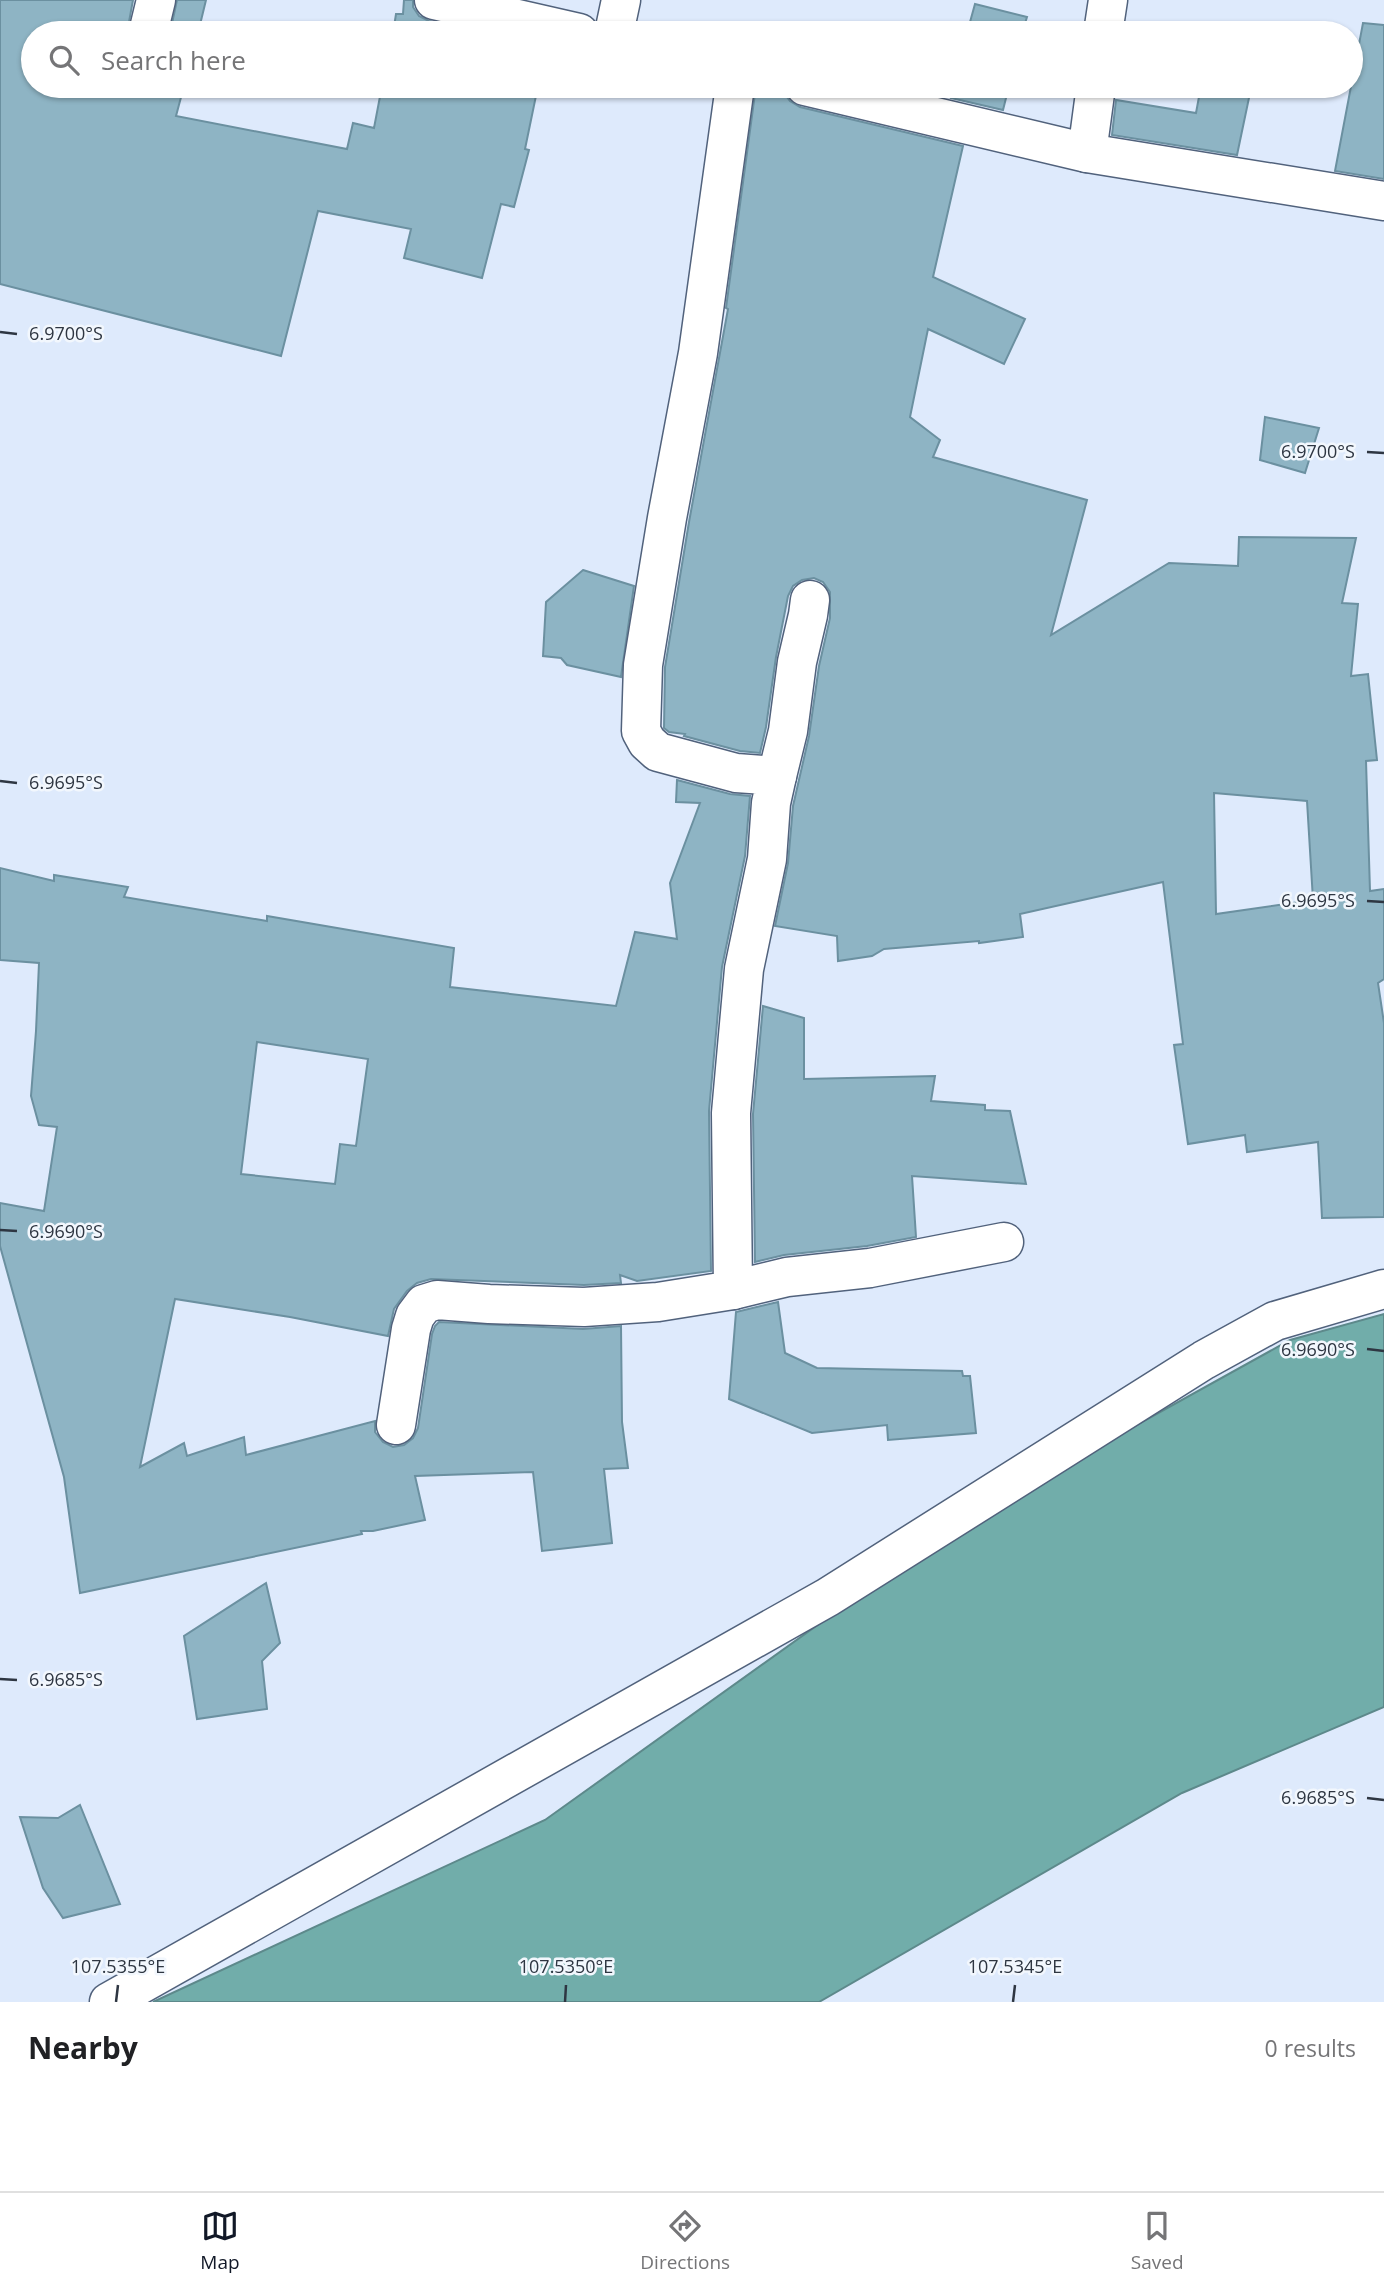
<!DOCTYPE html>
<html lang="en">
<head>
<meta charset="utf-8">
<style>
	body { margin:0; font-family:"Open Sans",sans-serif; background:#f2f2f2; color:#202124 }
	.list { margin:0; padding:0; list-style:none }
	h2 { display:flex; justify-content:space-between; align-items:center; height:91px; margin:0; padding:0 28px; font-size:30px }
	h2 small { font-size:23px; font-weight:400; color:#757577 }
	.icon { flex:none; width:38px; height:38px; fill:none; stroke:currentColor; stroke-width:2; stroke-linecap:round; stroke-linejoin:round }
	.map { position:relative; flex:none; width:1384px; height:2002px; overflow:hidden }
	.search { position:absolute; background:#fff; box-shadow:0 2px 5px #0004; left:21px; right:21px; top:21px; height:77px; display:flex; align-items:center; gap:18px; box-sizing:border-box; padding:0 24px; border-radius:38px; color:#757577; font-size:26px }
	.sheet { height:189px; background:#fff }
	nav { display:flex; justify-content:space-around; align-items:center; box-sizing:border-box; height:98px; border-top:2px solid #e0e0e0; background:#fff; font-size:19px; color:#757577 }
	nav a { display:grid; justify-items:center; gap:4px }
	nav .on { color:#111827 }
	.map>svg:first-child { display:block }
</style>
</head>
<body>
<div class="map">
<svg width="1384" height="2002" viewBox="0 0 1384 2002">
	<rect width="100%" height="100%" fill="#deeafc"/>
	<path fill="#71adaa" stroke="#5d898b" stroke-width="2" d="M1384,1314v393l-202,86 -363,209h-666l392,-182 415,-297 330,-183z"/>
	<g fill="#8eb4c4" stroke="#6b90a0" stroke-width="2" fill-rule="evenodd">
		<path d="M0,0h133l-6,33h-94v53h151l-8,30 171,33 6,-26 21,5 8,-42h156l-13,63 4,1 -15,57 -13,-3 -19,74 -78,-20 7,-29 -93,-18 -37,145 -281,-72z"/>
		<path d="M177,0h29l-8,33h-28z"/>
		<path d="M404,0h9v7l6,9 10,5 53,12h-89l3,-19h7z"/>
		<path d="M975,4l52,13 -5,16h-55z"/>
		<path d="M1363,23l21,2v154l-49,-8z"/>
		<path d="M756,86h28v7l6,8 10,6 163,39 -30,131 92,42 -21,45 -76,-35 -18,88 30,23 -7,17 154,43 -36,135 118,-72 69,3 1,-29 117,1 -14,65 16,1 -7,72 17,-2 9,86 -11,1 4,130 14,-2v90l-6,4 6,40v194l-62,1 -4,-76 -71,10 -2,-17 -57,9 -14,-99 9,-1 -20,-162 -143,32 3,23 -44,6v-2l-95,8 -12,7 -34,5 -1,-25 -62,-10 13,-63 5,-57 16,-70 10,-70 11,-48v-26l-7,-10 -9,-4 -12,2 -9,6 -5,10 -12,61 -10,70 -6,26 -20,-2 -56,-15 1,-2 -16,-2 -5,-4 1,-61 24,-145 39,-213 -2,-1zM1214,793l93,8 6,99 -97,14z"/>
		<path d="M954,86h55l-6,24 -52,-12z"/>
		<path d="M1201,86h12l37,7 -13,62 -125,-20 4,-35 80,13z"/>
		<path d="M1265,417l54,11 -14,45 -45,-13z"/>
		<path d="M583,570l51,16 -13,91 -54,-12 -6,-7 -18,-2 3,-54z"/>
		<path d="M677,780l53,14 20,2 -5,60 -23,111 -13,144 2,160 -74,10 -17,-6 1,8 -37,2 -153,-6 -14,4 -10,8 -13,18 -6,27 -98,-19 -115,-18 -35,168 44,-24 3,13 57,-19 2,18 129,-34v11l8,10 10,5 11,-2 9,-7 5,-10 14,-94 3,-8 4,-4 144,7 38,-3 1,96 6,46 -24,1 8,74 -70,8 -9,-79 -118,4 10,44 -52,11h-12l1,3 -282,59 -16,-116 -64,-231v-43l44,8 13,-84 -18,-2 -8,-29 5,-65 3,-68 -39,-3v-92l54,13v-6l74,12 -4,10 143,24v-5l187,32 -4,39 166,19 19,-74 42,7 -7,-56 30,-80 -24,-1zM257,1042l111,17 -12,87 -16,-2 -5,40 -94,-10z"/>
		<path d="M763,1006l41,12v61l131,-3 -4,25 54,4v5l25,1 16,73 -114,-8 4,61 -49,9 -83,9 -29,7 -2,-148z"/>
		<path d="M778,1302l7,51 32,15 145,3 1,5h7l6,57 -88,7 -1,-15 -75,8 -83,-34 7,-87z"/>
		<path d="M266,1583l14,60 -18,18 5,48 -70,10 -13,-83z"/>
		<path d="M80,1805l40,99 -57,14 -20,-30 -23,-71 38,1z"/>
	</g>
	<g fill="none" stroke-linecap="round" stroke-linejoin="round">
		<defs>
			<g id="minor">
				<path d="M434,0l145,33"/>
				<path d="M148,33l8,-33"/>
				<path d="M614,33l7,-33"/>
				<path d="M1103,33l5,-33"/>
				<path d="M805,86l282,67 297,48"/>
				<path d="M1087,153l9,-67"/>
				<path d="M777,776l11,-45 9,-69 11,-47 2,-15"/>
				<path d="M733,1290l54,-13 83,-9 134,-26"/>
				<path d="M396,1425l15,-96 4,-13 9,-12 13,-4 52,4 95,3 74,-5 75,-12 -2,-177 13,-144 23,-110 4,-56 6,-27 -41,-3 -78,-21 -11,-10 -6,-11 2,-66 24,-147 31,-165 37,-267"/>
				<path d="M109,2002l719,-405 376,-237 71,-39 109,-32"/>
			</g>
		</defs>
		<use href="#minor" stroke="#51627c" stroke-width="41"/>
		<use href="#minor" stroke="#fff" stroke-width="38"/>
	</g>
	<path fill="none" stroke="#2e3642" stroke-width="2.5" d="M0,332l17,2M1367,452l17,1M0,781l17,2M1367,901l17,1M0,1230l17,1M1367,1349l17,2M0,1679l17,1M1367,1798l17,2M116,2002l2,-17M565,2002l1,-17M1013,2002l2,-17"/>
	<g font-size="18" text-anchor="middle" fill="#2e3642" stroke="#f2f7fd" stroke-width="5" stroke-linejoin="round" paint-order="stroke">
		<text x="66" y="340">6.9700°S</text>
		<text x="1318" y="458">6.9700°S</text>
		<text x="66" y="789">6.9695°S</text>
		<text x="1318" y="907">6.9695°S</text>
		<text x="66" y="1238">6.9690°S</text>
		<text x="1318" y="1356">6.9690°S</text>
		<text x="66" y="1686">6.9685°S</text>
		<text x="1318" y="1804">6.9685°S</text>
		<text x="118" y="1973">107.5355°E</text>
		<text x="566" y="1973">107.5350°E</text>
		<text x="1015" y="1973">107.5345°E</text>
	</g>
</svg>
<div class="search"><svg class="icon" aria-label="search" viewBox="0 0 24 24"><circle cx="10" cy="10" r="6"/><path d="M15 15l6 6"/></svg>Search here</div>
</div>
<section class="sheet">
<h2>Nearby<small>0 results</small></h2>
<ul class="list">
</ul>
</section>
<nav>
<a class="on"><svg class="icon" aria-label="map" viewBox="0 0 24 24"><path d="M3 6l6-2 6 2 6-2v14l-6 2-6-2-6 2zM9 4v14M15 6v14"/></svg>Map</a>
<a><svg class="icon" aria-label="directions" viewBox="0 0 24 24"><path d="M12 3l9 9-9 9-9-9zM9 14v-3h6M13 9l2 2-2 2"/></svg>Directions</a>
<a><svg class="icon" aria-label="saved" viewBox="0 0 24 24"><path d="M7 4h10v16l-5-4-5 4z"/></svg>Saved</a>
</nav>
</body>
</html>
